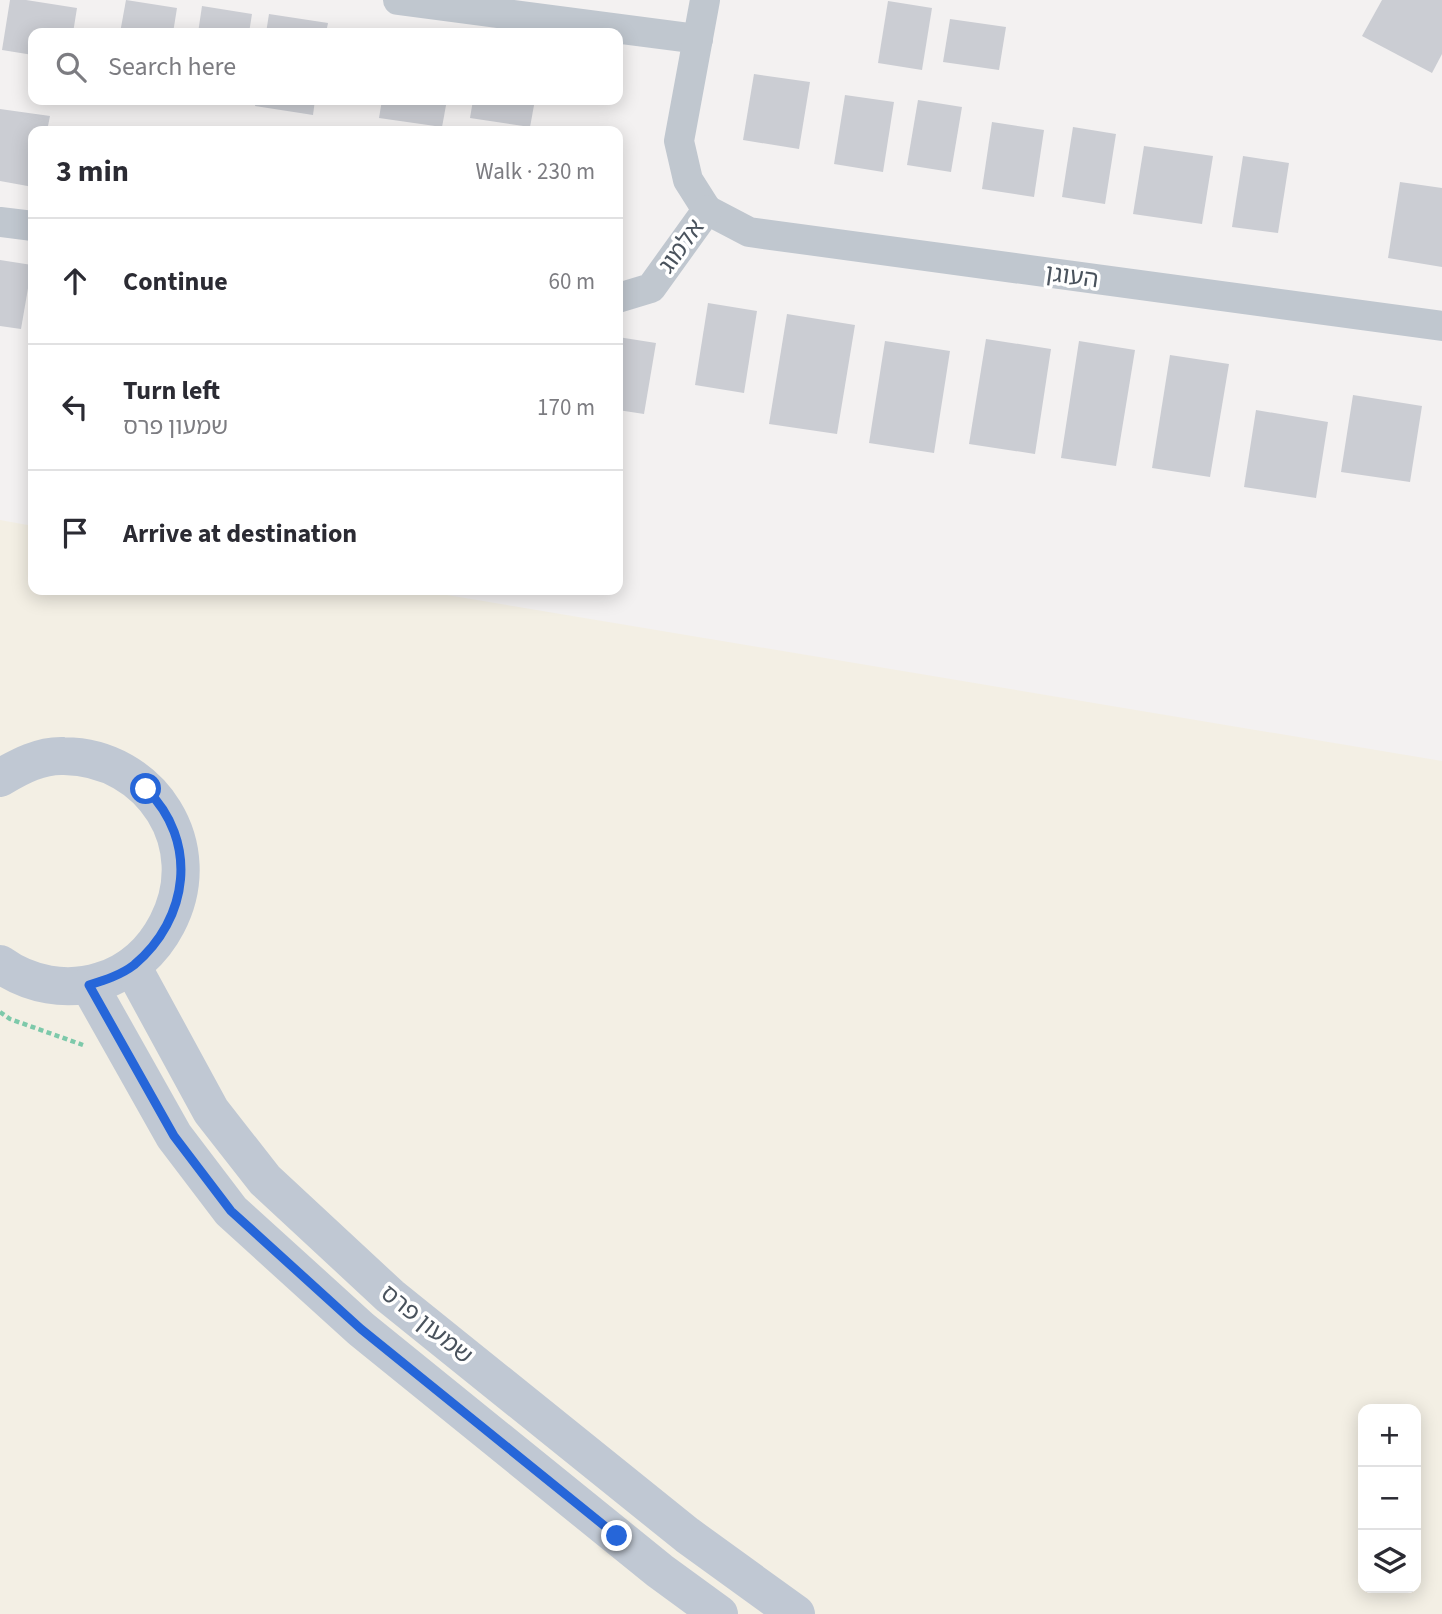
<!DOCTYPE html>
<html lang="en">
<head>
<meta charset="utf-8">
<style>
	body { margin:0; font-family:"Source Sans 3","Noto Sans Hebrew",sans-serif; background:#f2f2f3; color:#2b2b33 }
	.controls { position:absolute; right:21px; bottom:21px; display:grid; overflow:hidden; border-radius:14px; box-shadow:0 4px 18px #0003 }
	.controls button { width:63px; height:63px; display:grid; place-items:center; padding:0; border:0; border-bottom:2px solid #e1e1e2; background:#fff; color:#2b2b33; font:35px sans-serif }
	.stop { position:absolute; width:21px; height:21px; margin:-16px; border:5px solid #2666d9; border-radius:50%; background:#fff }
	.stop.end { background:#2666d9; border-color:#fff; box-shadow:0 2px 7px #0008 }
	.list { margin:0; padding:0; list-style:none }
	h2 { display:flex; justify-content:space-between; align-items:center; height:91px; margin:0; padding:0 28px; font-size:30px }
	h2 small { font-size:23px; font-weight:400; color:#7c7c81 }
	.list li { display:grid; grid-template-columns:46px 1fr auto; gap:21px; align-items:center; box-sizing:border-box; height:126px; padding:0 28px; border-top:2px solid #e1e1e2 }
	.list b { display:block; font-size:26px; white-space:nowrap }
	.list p { margin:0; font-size:23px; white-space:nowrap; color:#7c7c81 }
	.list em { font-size:23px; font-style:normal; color:#7c7c81 }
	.icon { flex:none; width:38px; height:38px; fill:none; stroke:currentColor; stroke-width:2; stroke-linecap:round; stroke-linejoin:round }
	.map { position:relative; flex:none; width:1442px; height:1614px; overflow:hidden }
	.search { position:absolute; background:#fff; box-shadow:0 4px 18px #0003; left:28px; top:28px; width:595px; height:77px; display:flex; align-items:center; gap:18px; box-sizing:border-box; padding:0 24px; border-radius:14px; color:#7c7c81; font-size:26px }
	.panel { position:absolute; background:#fff; box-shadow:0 4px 18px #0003; left:28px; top:126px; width:595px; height:469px; border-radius:14px }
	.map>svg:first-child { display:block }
</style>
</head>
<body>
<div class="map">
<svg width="1442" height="1614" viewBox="0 0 1442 1614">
	<rect width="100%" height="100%" fill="#f3f1f1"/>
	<path fill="#f3efe4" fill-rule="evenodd" d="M0,520l33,6v64h384l1025,171v853h-1442zM1363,1409h53v179h-53z"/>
	<g fill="#cbcdd3">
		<path d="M10,0h16l51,8 -4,25h-40v22l-31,-5z"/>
		<path d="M126,0l51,8 -4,25h-53z"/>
		<path d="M1382,0h60v54l-10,19 -70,-37z"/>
		<path d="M888,1l44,7 -10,62 -44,-7z"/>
		<path d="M202,6l50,8 -3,19h-51z"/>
		<path d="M269,14l59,9 -2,10h-60z"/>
		<path d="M950,19l56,8 -7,43 -56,-8z"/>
		<path d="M754,74l56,8 -11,67 -56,-9z"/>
		<path d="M845,95l49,7 -11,70 -49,-8z"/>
		<path d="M256,100h59l-2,15 -58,-9z"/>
		<path d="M382,100h65l-5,27 -63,-9z"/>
		<path d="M473,100h62l-5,27 -60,-9z"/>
		<path d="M918,100l44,7 -11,65 -44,-7z"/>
		<path d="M0,109l50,7 -3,15h-14v56l-33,-6z"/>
		<path d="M992,122l52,8 -10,67 -52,-8z"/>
		<path d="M78,127l19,3v1h-20z"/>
		<path d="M1073,127l43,7 -11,70 -43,-7z"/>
		<path d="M1144,146l69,10 -11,68 -69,-10z"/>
		<path d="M1243,156l46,7 -11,70 -46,-6z"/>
		<path d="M1400,182l42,6v79l-54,-9z"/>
		<path d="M0,260l32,5 -11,64 -21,-3z"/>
		<path d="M708,303l49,8 -13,82 -49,-8z"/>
		<path d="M787,314l68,11 -18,109 -68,-10z"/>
		<path d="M618,337l38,6 -12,71 -26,-4z"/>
		<path d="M986,339l65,10 -16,105 -66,-10z"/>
		<path d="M885,341l65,10 -16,102 -65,-10z"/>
		<path d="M1079,341l56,9 -19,116 -55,-8z"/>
		<path d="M1170,355l59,9 -19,113 -58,-9z"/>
		<path d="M1353,395l69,11 -12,76 -69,-10z"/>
		<path d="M1256,410l72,12 -12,76 -72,-11z"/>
	</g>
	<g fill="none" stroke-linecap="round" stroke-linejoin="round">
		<path stroke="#7dc9aa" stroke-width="4.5" stroke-dasharray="5 3.5" stroke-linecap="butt" d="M0,1012l10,7 73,26"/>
		<g stroke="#c0c7cf" stroke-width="30">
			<path d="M398,0l300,39"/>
			<path d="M705,0l-26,141 9,39 19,30"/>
			<path d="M707,210l42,22 693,94"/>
			<path d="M0,222l33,4"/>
			<path d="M618,298l33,-10 56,-78"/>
		</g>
		<g stroke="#c0c8d3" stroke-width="38">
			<path d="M0,778c20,-12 41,-23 64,-22 88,1 144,90 103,168 -14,27 -37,48 -66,57 -34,11 -72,4 -101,-17"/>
			<path d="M132,966l79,145 54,69 125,116 297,239 109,79"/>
			<path d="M89,985l85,151 57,75 130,118 299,242 59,43"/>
		</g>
	</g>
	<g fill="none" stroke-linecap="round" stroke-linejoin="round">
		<path stroke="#2666d9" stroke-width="9" d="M146,789c53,52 43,130 -12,176 -13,10 -29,15 -45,20l85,151 57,75 130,118 256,207"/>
	</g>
	<g text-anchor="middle" stroke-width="7" stroke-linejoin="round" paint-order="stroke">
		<g font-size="24" fill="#4a535d" stroke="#fff">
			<text transform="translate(681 246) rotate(-54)" y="8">אלמוג</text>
			<text transform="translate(1072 276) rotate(8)" y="8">העוגן</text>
			<text transform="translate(427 1324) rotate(39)" y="8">שמעון פרס</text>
		</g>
	</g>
</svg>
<div class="controls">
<button>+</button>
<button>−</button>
<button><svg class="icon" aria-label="layers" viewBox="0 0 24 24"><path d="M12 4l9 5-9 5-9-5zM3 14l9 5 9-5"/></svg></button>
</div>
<div class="stop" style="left:146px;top:789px"></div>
<div class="stop end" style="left:617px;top:1536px"></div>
<div class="search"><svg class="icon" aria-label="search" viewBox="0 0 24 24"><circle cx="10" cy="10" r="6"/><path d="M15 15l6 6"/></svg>Search here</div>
<section class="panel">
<h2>3 min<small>Walk · 230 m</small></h2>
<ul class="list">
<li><svg class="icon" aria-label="ahead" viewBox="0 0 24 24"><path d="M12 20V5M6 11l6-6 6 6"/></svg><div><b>Continue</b></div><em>60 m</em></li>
<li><svg class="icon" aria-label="left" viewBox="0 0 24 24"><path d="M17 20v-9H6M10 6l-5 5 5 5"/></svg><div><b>Turn left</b><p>שמעון פרס</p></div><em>170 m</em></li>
<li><svg class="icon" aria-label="arrive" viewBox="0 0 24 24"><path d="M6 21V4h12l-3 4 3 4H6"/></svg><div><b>Arrive at destination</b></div></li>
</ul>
</section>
</div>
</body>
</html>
